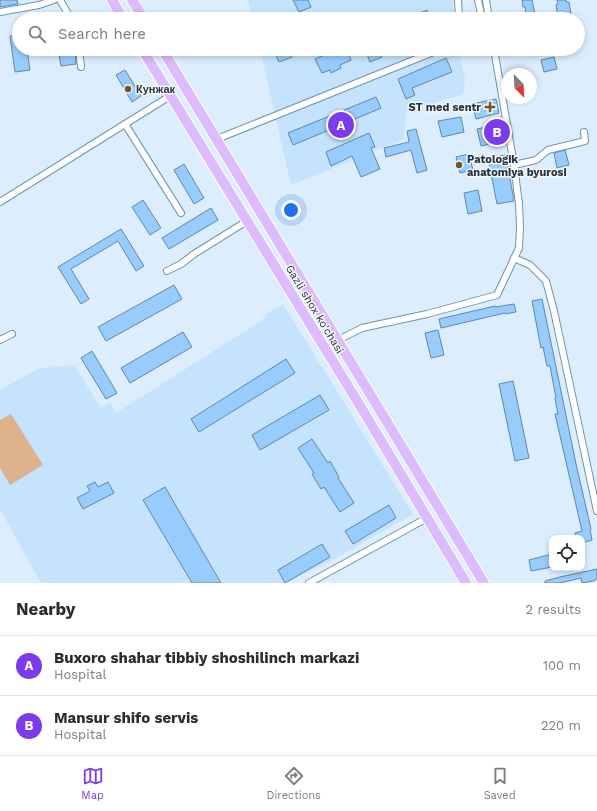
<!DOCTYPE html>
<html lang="en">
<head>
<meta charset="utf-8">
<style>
	body { margin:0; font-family:"Work Sans",sans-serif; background:#f7f7f7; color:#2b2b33 }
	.controls { position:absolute; right:12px; bottom:12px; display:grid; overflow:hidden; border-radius:8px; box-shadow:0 2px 6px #0003 }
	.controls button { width:36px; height:36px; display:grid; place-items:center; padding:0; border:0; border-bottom:1px solid #e1e1e2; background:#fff; color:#2b2b33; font:20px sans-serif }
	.compass { position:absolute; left:501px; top:68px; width:36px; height:36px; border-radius:50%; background:#fff; box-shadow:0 2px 6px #0003; rotate:156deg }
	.you { position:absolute; left:291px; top:210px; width:14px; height:14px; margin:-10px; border:3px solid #fff; border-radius:50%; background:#1a73e8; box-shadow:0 0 0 6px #1a73e833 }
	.badge { display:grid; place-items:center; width:26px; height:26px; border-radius:50%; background:#7c3aed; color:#fff; font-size:13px; font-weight:700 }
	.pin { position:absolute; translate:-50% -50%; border:2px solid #fff; box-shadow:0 1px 4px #0006 }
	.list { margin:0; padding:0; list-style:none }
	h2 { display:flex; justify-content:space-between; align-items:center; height:52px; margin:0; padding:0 16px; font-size:17px }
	h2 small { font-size:13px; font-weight:400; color:#7c7c81 }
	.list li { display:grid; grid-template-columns:26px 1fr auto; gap:12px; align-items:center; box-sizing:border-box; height:60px; padding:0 16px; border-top:1px solid #e1e1e2 }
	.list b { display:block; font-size:15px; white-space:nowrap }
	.list p { margin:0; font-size:13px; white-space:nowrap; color:#7c7c81 }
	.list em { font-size:13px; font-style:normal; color:#7c7c81 }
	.icon { flex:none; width:22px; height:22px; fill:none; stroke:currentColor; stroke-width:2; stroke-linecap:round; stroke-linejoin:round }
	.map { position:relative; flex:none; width:597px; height:583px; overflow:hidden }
	.search { position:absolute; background:#fff; box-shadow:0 2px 6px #0003; left:12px; right:12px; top:12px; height:44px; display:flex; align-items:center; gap:10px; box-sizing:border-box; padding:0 14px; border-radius:22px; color:#7c7c81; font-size:15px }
	.sheet { height:172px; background:#fff }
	nav { display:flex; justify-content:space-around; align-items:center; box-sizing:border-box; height:56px; border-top:1px solid #e1e1e2; background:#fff; font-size:11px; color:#7c7c81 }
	nav a { display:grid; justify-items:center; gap:2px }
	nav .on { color:#7c3aed }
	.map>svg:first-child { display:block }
</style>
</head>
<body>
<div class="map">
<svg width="597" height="583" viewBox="0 0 597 583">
	<rect width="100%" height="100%" fill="#dcedfd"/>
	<g fill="#c6e3fe">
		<path d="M248,0h205l1,19h-201z"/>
		<path d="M260,49h198l7,30 -2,15 -57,18 -2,27 -113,46z"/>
		<path d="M283,304l130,210 -73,42 -54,27h-245l-41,-74v-119l38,-21 36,-4 27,43 9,-5 6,10 150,-95 -2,-3z"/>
	</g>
	<path fill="#dcb38a" d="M11,414l32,51 -33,20 -10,-17v-48z"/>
	<g fill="#97ccfc" stroke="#5f87ab">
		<path d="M0,0h17l1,4 -18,3z"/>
		<path d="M293,0h15l3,7 -12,5z"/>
		<path d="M522,0h10l4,19h-9l-2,-12h-2z"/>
		<path d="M557,0h9v2h3l2,12 -13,3 -2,-12 2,-1z"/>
		<path d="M427,10l4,9h-25z"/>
		<path d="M19,35v14h8l3,21 -15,2 -5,-36z"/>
		<path d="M58,49h17l1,15 -15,2z"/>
		<path d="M273,49h16l3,8 -13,5z"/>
		<path d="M338,49h5l1,2 3,-1 4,10 -11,5 1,3 -10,5 -1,-3 -8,3 -7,-14z"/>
		<path d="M365,49h14l3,8 -12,5z"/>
		<path d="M554,57l3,12 -13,3 -3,-12z"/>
		<path d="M446,58l6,14 -40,16 3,7 -9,4 -8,-20z"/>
		<path d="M125,70l16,26 -9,6 -16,-27z"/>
		<path d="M376,97l5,11 -33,14 2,4 -14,6 -2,-4 -41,17 -5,-12z"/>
		<path d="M496,99l3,14 -23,6 -4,-15z"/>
		<path d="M461,117l3,15 -22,5 -4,-16z"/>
		<path d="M501,124l4,16 -24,6 -4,-17z"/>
		<path d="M416,129l11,41 -10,3 -6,-23 -25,7 -2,-9 25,-6 -2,-11z"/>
		<path d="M369,133l6,14 -4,1 9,21 -19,8 -9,-21 -21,10 -5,-14z"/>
		<path d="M565,150l4,15 -12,3 -3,-15z"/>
		<path d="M469,154l4,16 -13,3 -4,-16z"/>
		<path d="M506,155l8,46 -17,3 -9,-46z"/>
		<path d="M184,164l20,34 -10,6 -20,-34z"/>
		<path d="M478,190l4,21 -14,3 -4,-21z"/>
		<path d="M143,200l18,28 -11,7 -18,-28z"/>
		<path d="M211,208l7,12 -49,29 -7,-11z"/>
		<path d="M121,229l23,37 -8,5 -18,-30 -47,28 18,30 -8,5 -23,-37z"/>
		<path d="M174,285l8,14 -76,42 -8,-14z"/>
		<path d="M542,299l34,165 15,65h-1l2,11 -10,3v-5h-6l-1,-5 7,-2 -27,-117h3l-3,-16h1l-6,-32h-3l-4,-19 -2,1 -9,-47z"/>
		<path d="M514,304l2,8 -11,2v-1l-64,15 -2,-9 56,-13v1z"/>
		<path d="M438,330l6,25 -13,3 -6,-25z"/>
		<path d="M183,332l9,15 -62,36 -9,-15z"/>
		<path d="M92,351l25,42 -11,6 -25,-41z"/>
		<path d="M286,359l9,14 -96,59 -8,-13z"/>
		<path d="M513,381l16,77 -14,3 -16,-77z"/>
		<path d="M320,395l9,15 -69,40 -8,-15z"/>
		<path d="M312,439l16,24 2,-2 9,16 -1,1 16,25 -14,9 -16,-25 -3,2 -9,-15 2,-1 -16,-25z"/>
		<path d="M95,482l3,5 10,-5 6,11 -31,16 -6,-11 13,-7 -3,-5z"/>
		<path d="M165,487l56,96h-29l-49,-83z"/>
		<path d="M389,505l7,13 -43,26 -8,-13z"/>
		<path d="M322,544l8,13 -45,26 -7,-13z"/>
		<path d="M552,554v13l-21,4 -2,-11z"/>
		<path d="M597,569v10l-4,2 -11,2 -1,-5 -21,5h-15v-2l15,-4z"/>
	</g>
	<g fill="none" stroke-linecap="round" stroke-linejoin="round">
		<defs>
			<g id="minor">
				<path d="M60,0l11,19"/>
				<path d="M458,0l1,19"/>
				<path d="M478,0l4,19"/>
				<path d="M486,0l3,19"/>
				<path d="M0,12l39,-7 15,-5"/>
				<path d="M79,49l2,18"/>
				<path d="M125,124l56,89"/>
				<path d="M217,139l224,-90"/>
				<path d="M514,165l22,-5 12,-10 37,-9 -1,-9"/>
				<path d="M0,202l170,-106"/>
				<path d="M514,258l16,7 16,16 8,30 43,200"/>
				<path d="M167,271l14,-7 13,-10 53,-33"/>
				<path d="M0,340l12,-6"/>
				<path d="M338,340l24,-12 65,-14 70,-19 22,-47 1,-21 -1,-23 -5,-39 -20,-116"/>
				<path d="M309,583l118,-65"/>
			</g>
			<g id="trunk">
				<path d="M112,0l11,19"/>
				<path d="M132,0l12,19"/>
				<path d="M142,49l217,355 107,179"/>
				<path d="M162,49l322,534"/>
			</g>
		</defs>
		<use href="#minor" stroke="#6c94b9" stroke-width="8"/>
		<use href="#trunk" stroke="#fff" stroke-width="12"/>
		<use href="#minor" stroke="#fff" stroke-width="6"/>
		<use href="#trunk" stroke="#dcbcfc" stroke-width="10"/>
	</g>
	<g fill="#77532c" stroke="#f8f8f8" stroke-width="1.5">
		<circle cx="128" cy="89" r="4"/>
		<path d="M488 101h4v4h4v4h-4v4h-4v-4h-4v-4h4z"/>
		<circle cx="459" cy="165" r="4"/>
	</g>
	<g text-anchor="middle" stroke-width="3" stroke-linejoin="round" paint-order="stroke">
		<g font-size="11" font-weight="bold" fill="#233343" stroke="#f8f8f8" text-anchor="start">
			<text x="136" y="93">Кунжак</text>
			<text x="481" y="111" text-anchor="end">ST med sentr</text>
			<text x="467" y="163">Patologik<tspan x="467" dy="13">anatomiya byurosi</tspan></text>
		</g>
		<g font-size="11" fill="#233343" stroke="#f8f8f8">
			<text transform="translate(315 309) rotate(59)" y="4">Gazli shox ko'chasi</text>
		</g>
	</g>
</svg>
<div class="controls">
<button><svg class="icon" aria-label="locate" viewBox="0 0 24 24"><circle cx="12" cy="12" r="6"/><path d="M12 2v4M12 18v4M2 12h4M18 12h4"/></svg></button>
</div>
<svg class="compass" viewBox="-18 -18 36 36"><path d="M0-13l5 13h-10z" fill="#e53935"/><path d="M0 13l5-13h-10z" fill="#7c7c81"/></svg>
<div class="you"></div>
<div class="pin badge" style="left:341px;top:125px">A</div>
<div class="pin badge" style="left:497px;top:132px">B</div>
<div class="search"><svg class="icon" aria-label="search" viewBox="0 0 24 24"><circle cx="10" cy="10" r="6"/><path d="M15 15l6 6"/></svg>Search here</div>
</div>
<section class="sheet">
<h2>Nearby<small>2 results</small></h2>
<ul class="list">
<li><span class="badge">A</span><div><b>Buxoro shahar tibbiy shoshilinch markazi</b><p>Hospital</p></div><em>100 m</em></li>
<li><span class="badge">B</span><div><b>Mansur shifo servis</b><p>Hospital</p></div><em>220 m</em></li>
</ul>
</section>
<nav>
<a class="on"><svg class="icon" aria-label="map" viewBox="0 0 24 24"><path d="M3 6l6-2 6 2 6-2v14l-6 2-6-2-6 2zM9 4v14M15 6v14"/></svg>Map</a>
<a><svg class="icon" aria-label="directions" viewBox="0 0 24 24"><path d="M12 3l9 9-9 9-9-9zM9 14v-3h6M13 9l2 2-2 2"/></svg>Directions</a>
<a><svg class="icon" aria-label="saved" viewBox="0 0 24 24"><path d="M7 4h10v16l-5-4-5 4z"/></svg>Saved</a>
</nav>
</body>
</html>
